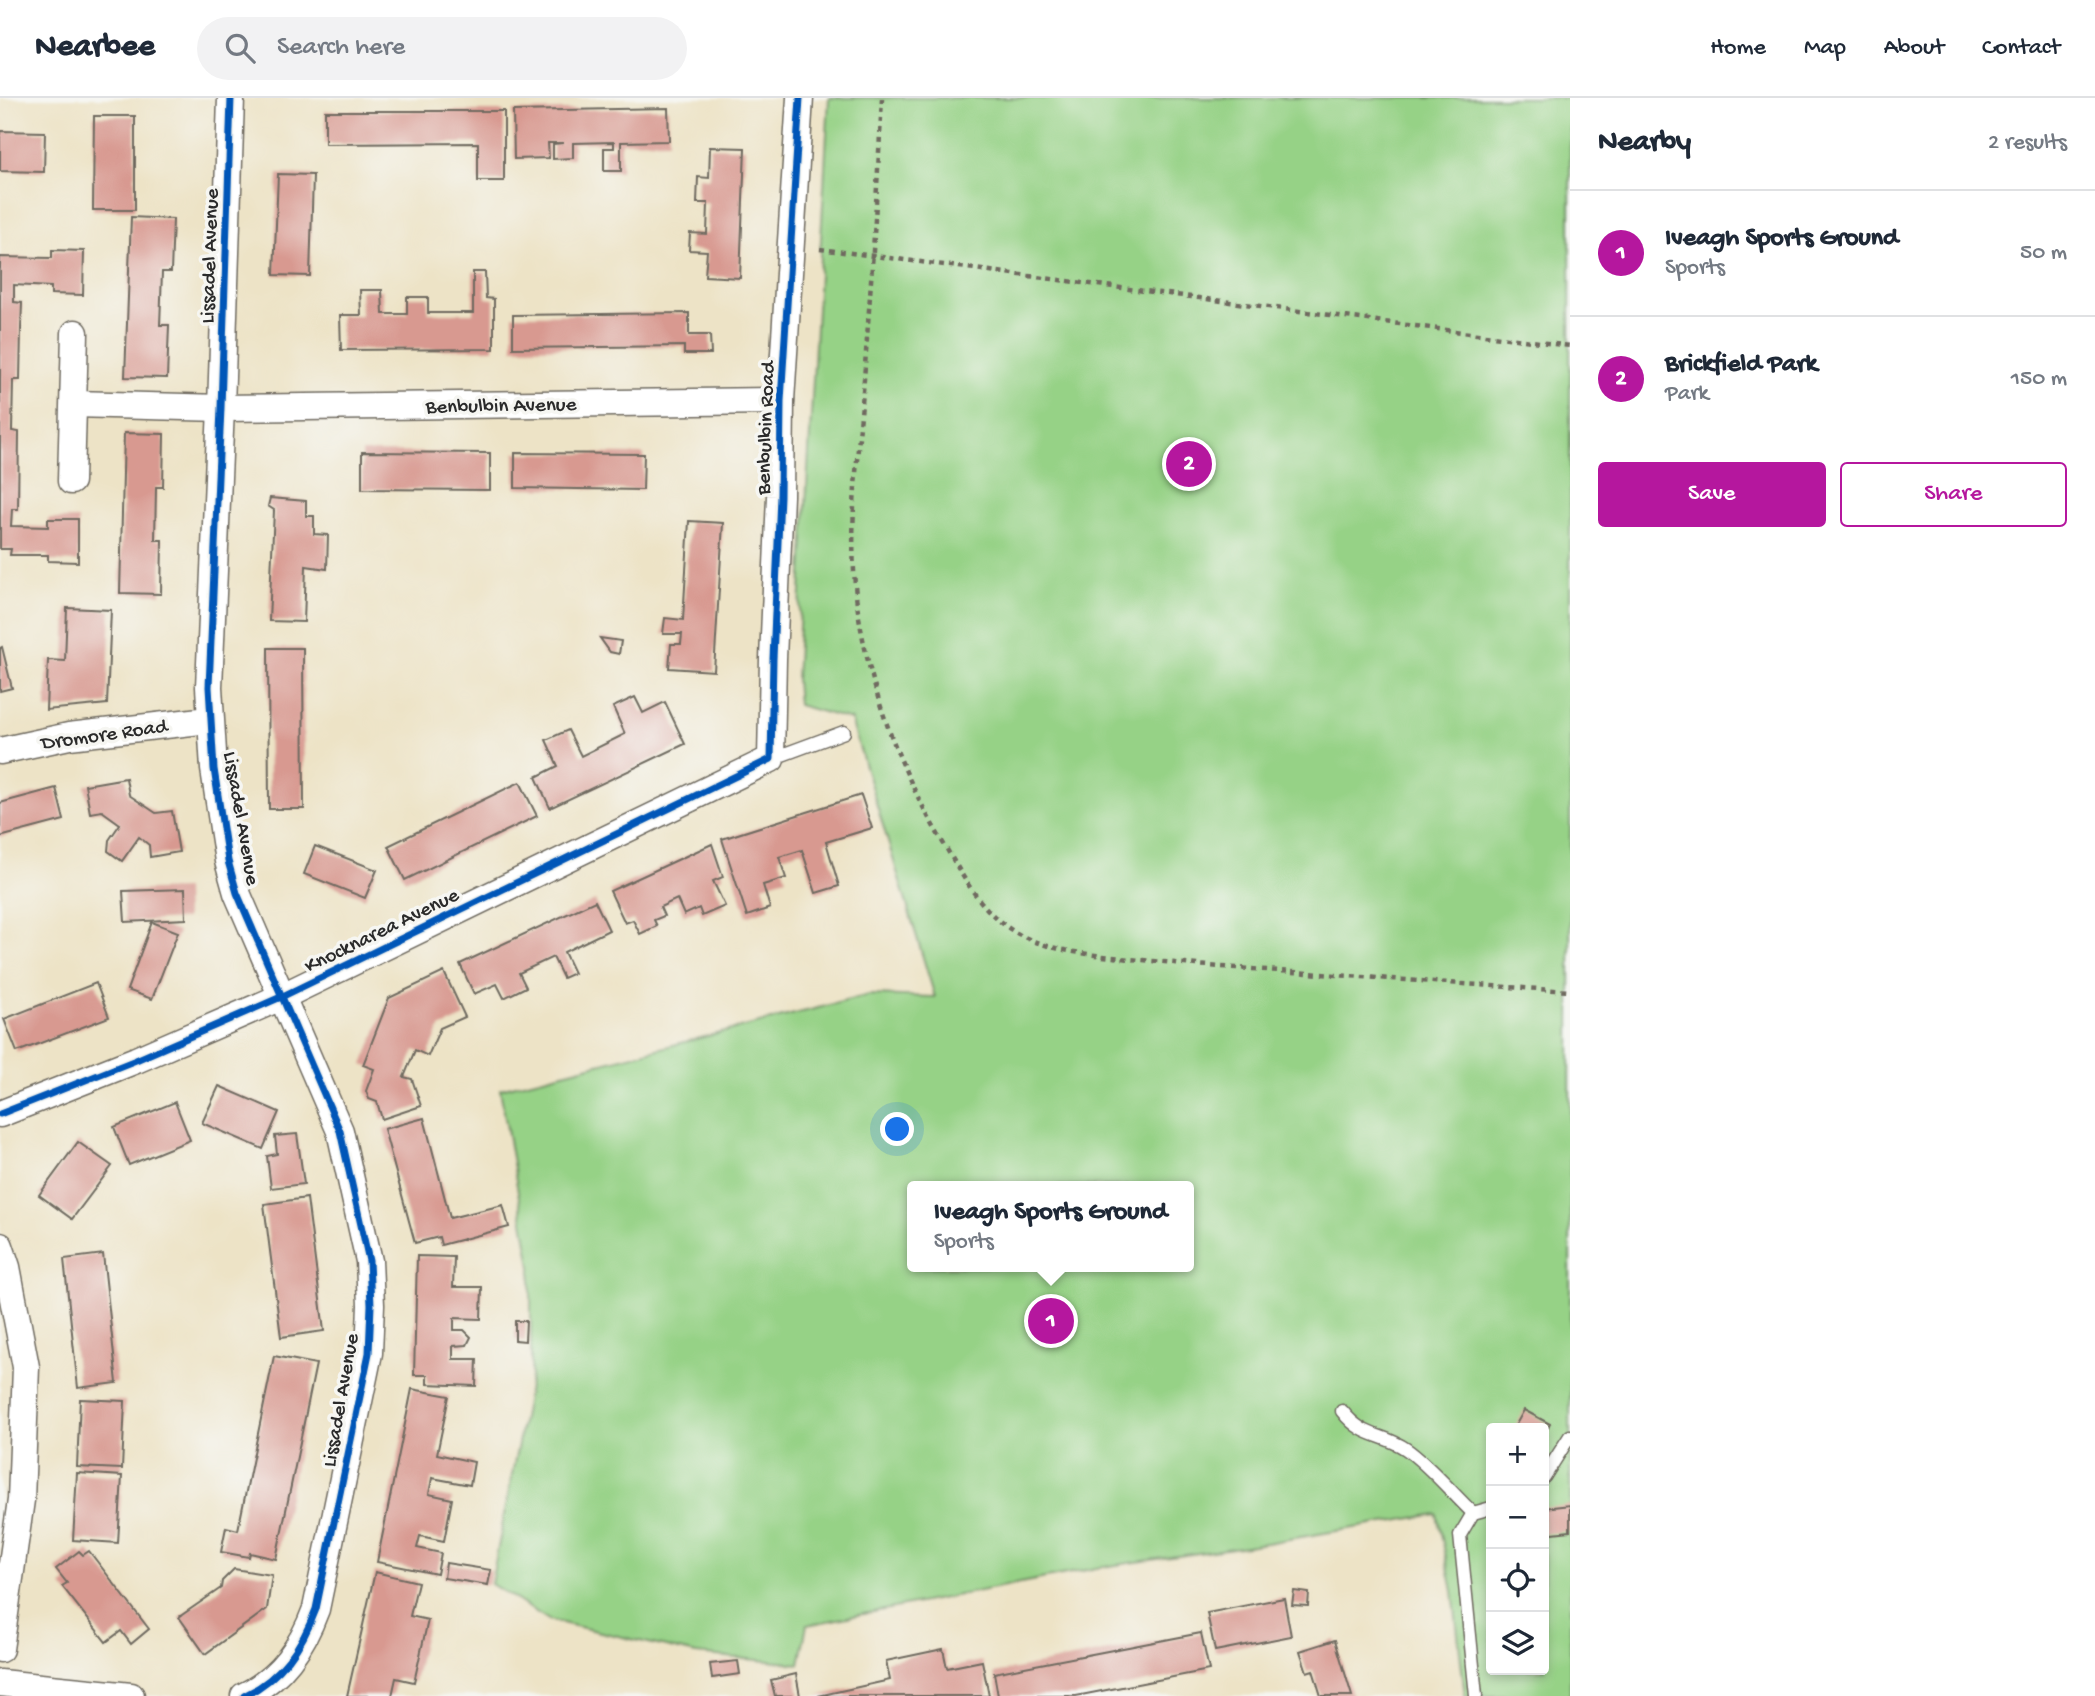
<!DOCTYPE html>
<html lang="en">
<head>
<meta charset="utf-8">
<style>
	body { margin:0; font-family:"Gochi Hand",sans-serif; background:#f2f2f3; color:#1f2937 }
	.controls { position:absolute; right:21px; bottom:21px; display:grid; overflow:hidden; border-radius:7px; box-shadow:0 4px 10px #0003 }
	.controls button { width:63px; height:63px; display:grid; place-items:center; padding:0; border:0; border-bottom:2px solid #e0e1e3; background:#fff; color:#1f2937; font:35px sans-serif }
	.you { position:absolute; left:898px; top:1032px; width:24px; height:24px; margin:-18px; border:5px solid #fff; border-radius:50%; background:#1a73e8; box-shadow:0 0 0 10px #1a73e833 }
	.badge { display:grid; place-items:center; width:46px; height:46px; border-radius:50%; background:#b5179e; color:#fff; font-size:23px; font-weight:700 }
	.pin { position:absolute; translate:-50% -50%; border:4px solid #fff; box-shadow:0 2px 7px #0006 }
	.popup { position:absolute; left:907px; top:1083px; width:287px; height:91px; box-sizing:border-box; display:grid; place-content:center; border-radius:7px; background:#fff; filter:drop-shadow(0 2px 5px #0005); font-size:23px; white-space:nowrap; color:#747a83 }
	.popup b { font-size:26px; color:#1f2937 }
	.popup::after { content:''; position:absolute; left:50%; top:100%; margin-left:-14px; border:14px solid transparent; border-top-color:#fff }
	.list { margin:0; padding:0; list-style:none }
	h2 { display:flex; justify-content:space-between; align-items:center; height:91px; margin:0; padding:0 28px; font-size:30px }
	h2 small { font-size:23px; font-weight:400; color:#747a83 }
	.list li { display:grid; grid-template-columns:46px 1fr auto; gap:21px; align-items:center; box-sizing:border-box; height:126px; padding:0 28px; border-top:2px solid #e0e1e3 }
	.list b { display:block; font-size:26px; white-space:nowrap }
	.list p { margin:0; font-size:23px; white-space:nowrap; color:#747a83 }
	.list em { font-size:23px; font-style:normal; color:#747a83 }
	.actions { display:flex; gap:14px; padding:21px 28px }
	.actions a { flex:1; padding:16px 0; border:2px solid #b5179e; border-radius:7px; text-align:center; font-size:24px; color:#b5179e }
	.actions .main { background:#b5179e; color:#fff }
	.icon { flex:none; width:38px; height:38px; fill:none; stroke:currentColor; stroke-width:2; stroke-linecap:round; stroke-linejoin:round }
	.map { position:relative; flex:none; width:1570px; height:1598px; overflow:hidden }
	header { display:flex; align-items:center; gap:42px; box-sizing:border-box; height:98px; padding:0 35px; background:#fff; border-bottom:2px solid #e0e1e3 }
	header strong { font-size:33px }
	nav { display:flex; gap:38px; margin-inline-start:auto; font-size:24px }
	.search { width:490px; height:63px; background:#f2f2f3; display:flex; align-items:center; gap:18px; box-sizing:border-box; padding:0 24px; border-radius:38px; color:#747a83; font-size:26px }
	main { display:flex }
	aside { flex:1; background:#fff }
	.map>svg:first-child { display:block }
</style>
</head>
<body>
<header>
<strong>Nearbee</strong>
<div class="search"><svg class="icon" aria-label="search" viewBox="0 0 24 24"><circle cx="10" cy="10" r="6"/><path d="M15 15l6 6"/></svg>Search here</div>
<nav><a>Home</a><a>Map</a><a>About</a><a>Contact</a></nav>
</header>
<main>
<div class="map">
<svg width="1570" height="1598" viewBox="0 0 1570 1598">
	<rect width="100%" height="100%" fill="#f6f6f2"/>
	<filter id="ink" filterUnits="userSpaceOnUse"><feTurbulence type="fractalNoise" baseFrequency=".0143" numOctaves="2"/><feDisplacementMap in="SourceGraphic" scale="14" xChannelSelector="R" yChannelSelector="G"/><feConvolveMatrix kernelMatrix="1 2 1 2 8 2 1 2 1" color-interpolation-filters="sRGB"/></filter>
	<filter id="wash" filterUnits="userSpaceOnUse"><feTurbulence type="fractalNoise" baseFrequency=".00686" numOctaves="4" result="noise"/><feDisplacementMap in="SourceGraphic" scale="28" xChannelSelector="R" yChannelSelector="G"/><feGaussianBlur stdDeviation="1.57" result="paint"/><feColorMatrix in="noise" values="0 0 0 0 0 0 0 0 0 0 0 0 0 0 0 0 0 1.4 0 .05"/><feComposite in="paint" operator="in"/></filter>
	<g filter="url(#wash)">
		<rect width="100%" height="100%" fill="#ede3c6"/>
		<path fill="#96d286" stroke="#607e58" stroke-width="2" fill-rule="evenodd" d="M829,0h741v1598h-105l-12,-105 -16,-77 -183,31 -152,22 -295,58 -8,39 -103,-10 -147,-34 -58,-36 40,-208v-110l-31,-177 369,-94 66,2 -84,-277 -53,-15 -2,-25zM913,1088h276v81h-276zM1491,1330h53v242h-53z"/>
		<g id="blocks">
			<g fill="#d89990">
				<path d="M668,10l1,33 -48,1v29h-17v-23h10v-6l-41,1v15l-20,1v-15l10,-1h-15l1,15 -35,1 -1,-48z"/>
				<path d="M325,13h179v70h-26v-38l-153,1z"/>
				<path d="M94,18h41v94h-42z"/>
				<path d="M0,33l45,1 -1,40 -44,-1z"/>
				<path d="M710,49l35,1 -5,130 -35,-2 2,-25 -18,-1 1,-17 17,1 1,-31h-11l1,-26 11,1z"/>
				<path d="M278,76l35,1 -3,101 -36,-1z"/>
				<path d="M131,119l42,2 -2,53h-9l-2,53h9l-2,53 -42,-1z"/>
				<path d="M52,152l32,1 -1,44 -32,-1v-7l-37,-2v17l8,1 -1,26 -1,51h-7l-1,51 7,1 -1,77h-6l-1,17 37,1v-8h30v43l-30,-1v-6h-38l1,-6h-11v-292l52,1z"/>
				<path d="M473,174h12l1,26 8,1v50l-153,1 -1,-35h21l-1,-25h22l1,24h24v-17h21v16h45z"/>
				<path d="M689,215v22h21l1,19h-27v-8l-171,2v-33z"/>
				<path d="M124,335l40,1 -1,53h-7l-1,53h7l-1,54 -41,-1z"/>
				<path d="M362,354l128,1v37l-128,-1z"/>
				<path d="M515,355l129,1 -1,36 -128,-2z"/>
				<path d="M270,400l36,3v15h8v18l14,1 -1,34 -21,-3 -2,56 -35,-1 5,-111 -6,-4z"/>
				<path d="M689,423l34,2 -9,148 -45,-3 2,-24h10l1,-10h-19l2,-16 18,2z"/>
				<path d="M67,510l44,2 -4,94 -61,6 2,-50 17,1z"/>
				<path d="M600,540l21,3 -2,13 -9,-2z"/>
				<path d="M2,549l10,41 -12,3v-43z"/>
				<path d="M268,550h35l1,161h-35z"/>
				<path d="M635,599l8,16 22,-11 20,42 -135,64 -14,-31 22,-11 -12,-26 22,-10 13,26 44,-22 -12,-27z"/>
				<path d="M126,680l3,17 27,18 16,-2 7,41 -29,5 -1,-12 -10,-8 -17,24 -14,-10 1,-11 11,-16 -18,-13 -12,2 -5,-28z"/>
				<path d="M520,684l17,34 -132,64 -17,-34z"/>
				<path d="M56,690l8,32 -64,17v-34z"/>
				<path d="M861,697l11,33 -46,14 13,44 -23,7 -14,-43 -23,7 7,21 -23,7 7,23 -23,8 -25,-77z"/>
				<path d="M712,746l11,33 -10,4 12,25 -23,10 -3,-8 -15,7 -7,-16 -17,8 4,9 -10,4 3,6 -17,8 -7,-14 -8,3 -15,-32z"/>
				<path d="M315,748l62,24 -12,28 -61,-24z"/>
				<path d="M185,791l1,30 -61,3 -2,-31z"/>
				<path d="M595,803l14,29 -45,22 10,21 -11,5 -10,-21 -34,16 7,14 -22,11 -7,-14 -23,10 -14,-30z"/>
				<path d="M152,824l26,10 -26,67 -25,-9z"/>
				<path d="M444,874l21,45 -25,11 -12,28 -13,-6 -11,27 8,2 9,27 -39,13 -5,-17 -8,-3 -3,-8 8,-22 -11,-4 26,-67z"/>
				<path d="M96,885l13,34 -92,35 -13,-33z"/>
				<path d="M219,988l60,26 -16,37 -61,-26z"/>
				<path d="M175,1004l15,38 -61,25 -15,-38z"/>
				<path d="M424,1020l26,100 53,-13 6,22 -68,18 -2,-8 -24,6 -31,-114z"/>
				<path d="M297,1036l7,50 -33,4 -4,-32 10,-2 -2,-18z"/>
				<path d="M78,1044l34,24 -40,53 -33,-24z"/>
				<path d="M307,1100l17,133 -43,6 -17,-133z"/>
				<path d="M103,1156l14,129 -39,5 -14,-129z"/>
				<path d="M417,1158l37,1 -1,30h29l-1,32 -27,-1v12h10l7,7 -4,8 -14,1v13h24l-1,27 -49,-2v-9h-13z"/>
				<path d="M515,1223h11l-1,20 -10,-1z"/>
				<path d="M274,1258l42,8 -40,195 -26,-6 -1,4 -28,-5 5,-25 12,3z"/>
				<path d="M412,1291l37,7 -12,58 37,8 -4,23 -38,-7 -3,16 23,5 -8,42 -24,-5 -3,12 24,5 -4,21 -60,-12z"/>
				<path d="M80,1301l45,2 -3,68 -45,-2z"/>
				<path d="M1524,1312l26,14 -6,12v-8h-30z"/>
				<path d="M77,1375l45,3 -4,67 -45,-3z"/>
				<path d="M1570,1407v26l-26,3v-26z"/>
				<path d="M79,1453l4,4 6,-4 60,78 -18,15 -10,-13 -15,11 -44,-56 5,-3 -11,-14z"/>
				<path d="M446,1465l45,7 -3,15 -44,-7z"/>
				<path d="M234,1471l38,6 -5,34 -62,45 -26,-37 42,-29 1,-7z"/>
				<path d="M375,1474l43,10 -8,34 18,4 -14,62 -18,-4 -4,18h-45z"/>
				<path d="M1294,1493l15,2 -1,13 -16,-1z"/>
				<path d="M1284,1500l7,38 -76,15 -8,-38z"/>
				<path d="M1201,1535l8,37 -133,26h-78l-4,-23z"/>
				<path d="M1335,1542l13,43 4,13h-31l-8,-26 -6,2 -7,-21z"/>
				<path d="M943,1551l4,19 35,-7 7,35h-171l72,-16 -4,-19z"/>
				<path d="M738,1563l2,13 -28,4 -2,-14z"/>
				<path d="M796,1576l4,22h-25l-4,-16z"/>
			</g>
		</g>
	</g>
	<g filter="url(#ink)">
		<use href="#blocks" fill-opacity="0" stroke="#6f6b61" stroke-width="2"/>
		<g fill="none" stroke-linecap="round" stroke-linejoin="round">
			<defs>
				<g id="lane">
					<path d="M771,661l73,-27"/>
					<path d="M1342,1313c22,28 38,21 64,38 22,15 47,45 67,64"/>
					<path d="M1544,1379l26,-41"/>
					<path d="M1476,1598l-16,-161 13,-22 18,-5"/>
				</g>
				<g id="street">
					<path d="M231,0l-10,310 -12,279 5,82 14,92 9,32 103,238 29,130 2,44 -2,48 -53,256c-14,38 -35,69 -72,87"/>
					<path d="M74,306l147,4 560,-7"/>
					<path d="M71,383l4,-148"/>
					<path d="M0,653l69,-15 140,-16"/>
					<path d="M0,1016l136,-54 145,-63 490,-238 2,-100 7,-163 1,-95 19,-303"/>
					<path d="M0,1148l7,21 19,100 -5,133 -21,149"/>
					<path d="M0,1585l131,13"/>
				</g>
			</defs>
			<use href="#lane" stroke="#6f6b61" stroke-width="15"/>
			<use href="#street" stroke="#6f6b61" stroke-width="29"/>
			<g stroke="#6f6b61" stroke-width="4.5" stroke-dasharray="5 5" stroke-linecap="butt">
				<path d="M882,0c-5,94 -11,188 -18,281 -6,79 -18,160 -5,238 13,80 44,160 86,229 23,39 42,76 86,94 31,13 66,15 99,19 36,3 72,7 108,9 111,8 221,16 332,23"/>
				<path d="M820,151l750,97"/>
			</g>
			<use href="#lane" stroke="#fff" stroke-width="12"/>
			<use href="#street" stroke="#fff" stroke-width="26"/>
			<defs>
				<g id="cycleway">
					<path d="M231,0l-10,310 -12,279 5,82 14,92 9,32 103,238 29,130 2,44 -2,48 -53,256c-14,38 -35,69 -72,87"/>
					<path d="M0,1016l136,-54 145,-63 490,-238 2,-100 7,-163 1,-95 19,-303"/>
				</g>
			</defs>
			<use href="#cycleway" stroke="#f6f6f2" stroke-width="11"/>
			<use href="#cycleway" stroke="#0057b8" stroke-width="7"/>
		</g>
	</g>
	<g text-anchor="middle" stroke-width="7" stroke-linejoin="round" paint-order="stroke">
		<g font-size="21" fill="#2b2b2b" stroke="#f6f6f2">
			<text transform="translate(208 158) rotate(-88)" y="7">Lissadel Avenue</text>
			<text transform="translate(501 306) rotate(-1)" y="7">Benbulbin Avenue</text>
			<text transform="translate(764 330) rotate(-88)" y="7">Benbulbin Road</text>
			<text transform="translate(104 635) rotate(-8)" y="7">Dromore Road</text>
			<text transform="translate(243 720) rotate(80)" y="7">Lissadel Avenue</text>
			<text transform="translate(381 831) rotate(-26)" y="7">Knocknarea Avenue</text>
			<text transform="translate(339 1302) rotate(-80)" y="7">Lissadel Avenue</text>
		</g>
	</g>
</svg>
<div class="controls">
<button>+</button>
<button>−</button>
<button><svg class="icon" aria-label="locate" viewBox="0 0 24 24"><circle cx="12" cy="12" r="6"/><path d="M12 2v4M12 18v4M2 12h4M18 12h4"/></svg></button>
<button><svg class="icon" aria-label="layers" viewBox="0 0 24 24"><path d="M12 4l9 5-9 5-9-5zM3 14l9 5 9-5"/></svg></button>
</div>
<div class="you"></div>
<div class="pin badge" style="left:1051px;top:1223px">1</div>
<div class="popup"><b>Iveagh Sports Ground</b>Sports</div>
<div class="pin badge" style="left:1189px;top:366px">2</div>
</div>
<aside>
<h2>Nearby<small>2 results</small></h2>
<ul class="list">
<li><span class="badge">1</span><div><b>Iveagh Sports Ground</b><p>Sports</p></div><em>50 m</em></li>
<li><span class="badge">2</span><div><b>Brickfield Park</b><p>Park</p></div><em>150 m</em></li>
</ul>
<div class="actions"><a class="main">Save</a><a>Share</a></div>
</aside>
</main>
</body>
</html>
